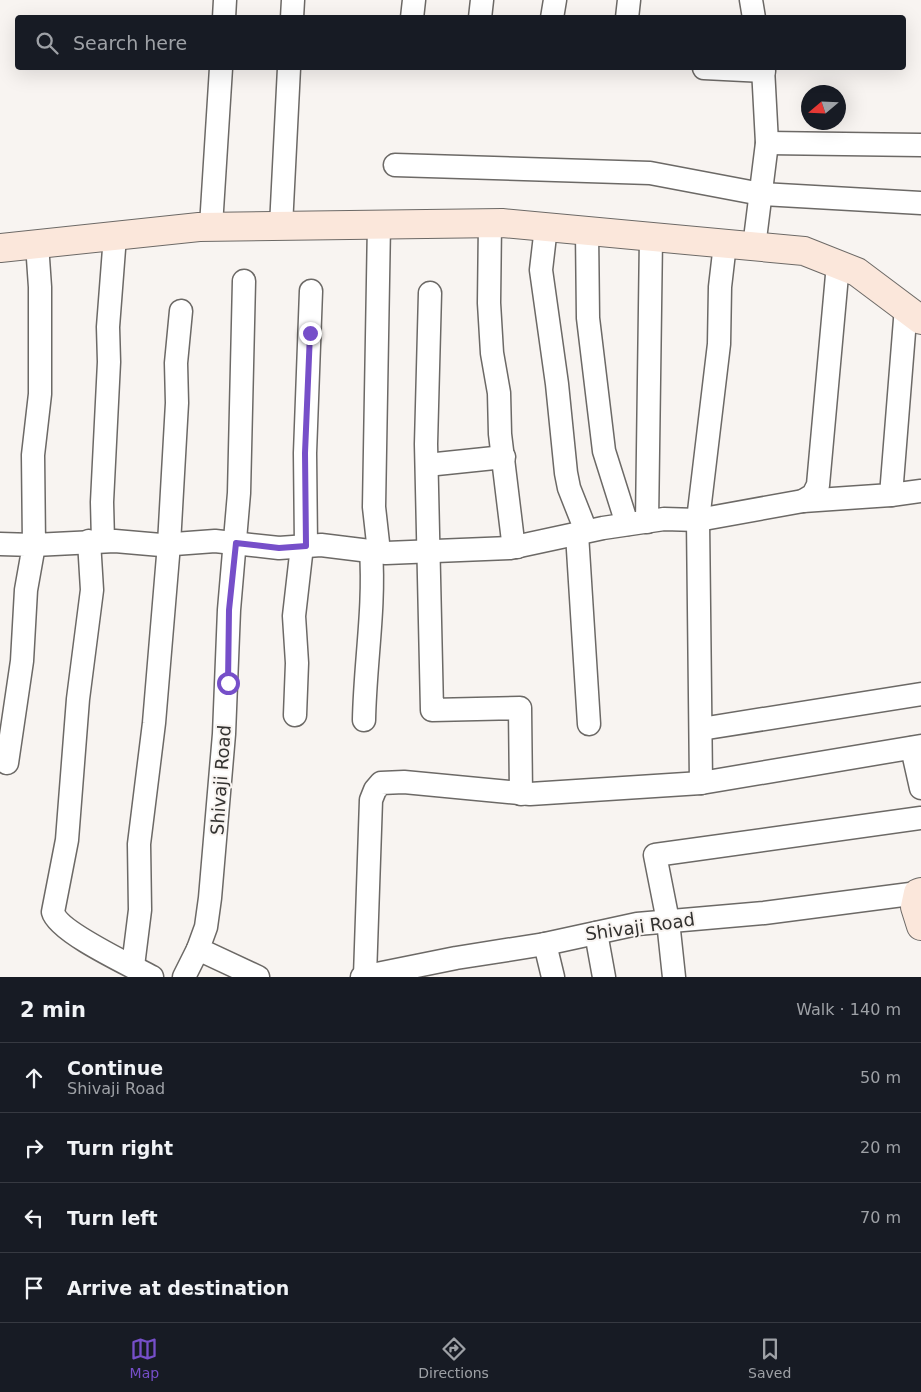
<!DOCTYPE html>
<html lang="en">
<head>
<meta charset="utf-8">
<style>
	body { margin:0; font-family:"DejaVu Sans",sans-serif; background:#20242c; color:#f1f3f6 }
	.compass { position:absolute; left:801px; top:85px; width:45px; height:45px; border-radius:50%; background:#171b24; box-shadow:0 5px 20px #0002; rotate:251deg }
	.stop { position:absolute; width:15px; height:15px; margin:-11px; border:4px solid #764fc9; border-radius:50%; background:#fff }
	.stop.end { background:#764fc9; border-color:#fff; box-shadow:0 1px 5px #0008 }
	.list { margin:0; padding:0; list-style:none }
	h2 { display:flex; justify-content:space-between; align-items:center; height:65px; margin:0; padding:0 20px; font-size:21px }
	h2 small { font-size:16px; font-weight:400; color:#9ea1a6 }
	.list li { display:grid; grid-template-columns:32px 1fr auto; gap:15px; align-items:center; box-sizing:border-box; height:70px; padding:0 20px; border-top:1px solid #363941 }
	.list b { display:block; font-size:19px; white-space:nowrap }
	.list p { margin:0; font-size:16px; white-space:nowrap; color:#9ea1a6 }
	.list em { font-size:16px; font-style:normal; color:#9ea1a6 }
	.icon { flex:none; width:28px; height:28px; fill:none; stroke:currentColor; stroke-width:2; stroke-linecap:round; stroke-linejoin:round }
	.map { position:relative; flex:none; width:921px; height:977px; overflow:hidden }
	.search { position:absolute; background:#171b24; box-shadow:0 5px 20px #0002; left:15px; right:15px; top:15px; height:55px; display:flex; align-items:center; gap:12px; box-sizing:border-box; padding:0 18px; border-radius:5px; color:#9ea1a6; font-size:19px }
	.sheet { height:345px; background:#171b24 }
	nav { display:flex; justify-content:space-around; align-items:center; box-sizing:border-box; height:70px; border-top:1px solid #363941; background:#171b24; font-size:14px; color:#9ea1a6 }
	nav a { display:grid; justify-items:center; gap:2px }
	nav .on { color:#764fc9 }
	.map>svg:first-child { display:block }
</style>
</head>
<body>
<div class="map">
<svg width="921" height="977" viewBox="0 0 921 977">
	<rect width="100%" height="100%" fill="#f8f4f1"/>
	<g fill="none" stroke-linecap="round" stroke-linejoin="round">
		<defs>
			<g id="street">
				<path d="M751,0l3,18"/>
				<path d="M224,18l1,-18"/>
				<path d="M292,18l1,-18"/>
				<path d="M412,18l2,-18"/>
				<path d="M480,18l2,-18"/>
				<path d="M552,18l3,-18"/>
				<path d="M627,18l2,-18"/>
				<path d="M704,68l60,3"/>
				<path d="M767,143l154,2"/>
				<path d="M395,165l255,8 111,21 160,9"/>
				<path d="M490,223l-1,80 3,50 7,40 1,41 13,107 4,6"/>
				<path d="M211,226l10,-158"/>
				<path d="M281,226l8,-158"/>
				<path d="M546,227l-5,43 16,114 9,89 3,15 17,43"/>
				<path d="M587,231l1,87 16,133 23,73"/>
				<path d="M37,244l3,43v107l-7,61 1,90 81,-4 46,4 54,-4 64,7 42,-3 65,8 124,-5 93,-20 61,-9 34,1 105,-19 10,-6 5,-10 20,-221"/>
				<path d="M754,247l13,-104 -4,-75"/>
				<path d="M244,281l-5,212 -10,117 -5,124 -14,164 -4,29 -8,22 60,28"/>
				<path d="M430,293l-4,151 6,266 88,-2 1,86"/>
				<path d="M427,465l77,-8"/>
				<path d="M891,495l30,-4"/>
				<path d="M803,501l88,-6 15,-188"/>
				<path d="M647,522l4,-285"/>
				<path d="M577,534l12,190"/>
				<path d="M89,541l3,49 -14,109 -11,141 -14,72c5,20 79,54 99,65"/>
				<path d="M103,541l-1,-39 7,-140 -1,-35 7,-91"/>
				<path d="M0,544l34,1 -8,45 -4,71 -15,102"/>
				<path d="M306,546l-1,-93 6,-162"/>
				<path d="M379,552l-5,-45 5,-283"/>
				<path d="M295,715l2,-52 -3,-47 8,-70"/>
				<path d="M364,720c1,-56 11,-113 7,-169"/>
				<path d="M701,729l220,-35"/>
				<path d="M912,748l9,40"/>
				<path d="M701,783l-3,-263 21,-176 1,-57 5,-43"/>
				<path d="M596,933l8,44"/>
				<path d="M545,944l8,33"/>
				<path d="M133,966l7,-56 -1,-66 15,-121 15,-179 8,-141 -1,-40 5,-52"/>
				<path d="M365,976l6,-176 4,-10 6,-7 23,-1 126,12 171,-11 220,-37"/>
				<path d="M184,977l14,-28"/>
				<path d="M362,977l94,-19 89,-14 92,-20 127,-11 154,-20"/>
				<path d="M674,977l-6,-56 -13,-66 266,-37"/>
			</g>
			<g id="secondary">
				<path d="M0,248l199,-21 303,-4 302,28 53,21 64,48"/>
				<path d="M921,892l-3,1 -3,14 6,19"/>
			</g>
		</defs>
		<use href="#street" stroke="#6c6966" stroke-width="25"/>
		<use href="#secondary" stroke="#6c6966" stroke-width="30"/>
		<use href="#street" stroke="#fff" stroke-width="22"/>
		<use href="#secondary" stroke="#fbe7db" stroke-width="28"/>
	</g>
	<g fill="none" stroke-linecap="round" stroke-linejoin="round">
		<path stroke="#764fc9" stroke-width="6" d="M228,683l1,-73 7,-67 43,5 27,-2 -1,-93 5,-120"/>
	</g>
	<g text-anchor="middle" stroke-width="4" stroke-linejoin="round" paint-order="stroke">
		<g font-size="18" fill="#333230" stroke="#f8f4f1">
			<text transform="translate(221 780) rotate(-86)" y="6">Shivaji Road</text>
			<text transform="translate(640 927) rotate(-8)" y="6">Shivaji Road</text>
		</g>
	</g>
</svg>
<svg class="compass" viewBox="-18 -18 36 36"><path d="M0-13l5 13h-10z" fill="#e53935"/><path d="M0 13l5-13h-10z" fill="#9ea1a6"/></svg>
<div class="stop" style="left:228px;top:683px"></div>
<div class="stop end" style="left:310px;top:333px"></div>
<div class="search"><svg class="icon" aria-label="search" viewBox="0 0 24 24"><circle cx="10" cy="10" r="6"/><path d="M15 15l6 6"/></svg>Search here</div>
</div>
<section class="sheet">
<h2>2 min<small>Walk · 140 m</small></h2>
<ul class="list">
<li><svg class="icon" aria-label="ahead" viewBox="0 0 24 24"><path d="M12 20V5M6 11l6-6 6 6"/></svg><div><b>Continue</b><p>Shivaji Road</p></div><em>50 m</em></li>
<li><svg class="icon" aria-label="right" viewBox="0 0 24 24"><path d="M7 20v-9h11M14 6l5 5-5 5"/></svg><div><b>Turn right</b></div><em>20 m</em></li>
<li><svg class="icon" aria-label="left" viewBox="0 0 24 24"><path d="M17 20v-9H6M10 6l-5 5 5 5"/></svg><div><b>Turn left</b></div><em>70 m</em></li>
<li><svg class="icon" aria-label="arrive" viewBox="0 0 24 24"><path d="M6 21V4h12l-3 4 3 4H6"/></svg><div><b>Arrive at destination</b></div></li>
</ul>
</section>
<nav>
<a class="on"><svg class="icon" aria-label="map" viewBox="0 0 24 24"><path d="M3 6l6-2 6 2 6-2v14l-6 2-6-2-6 2zM9 4v14M15 6v14"/></svg>Map</a>
<a><svg class="icon" aria-label="directions" viewBox="0 0 24 24"><path d="M12 3l9 9-9 9-9-9zM9 14v-3h6M13 9l2 2-2 2"/></svg>Directions</a>
<a><svg class="icon" aria-label="saved" viewBox="0 0 24 24"><path d="M7 4h10v16l-5-4-5 4z"/></svg>Saved</a>
</nav>
</body>
</html>
